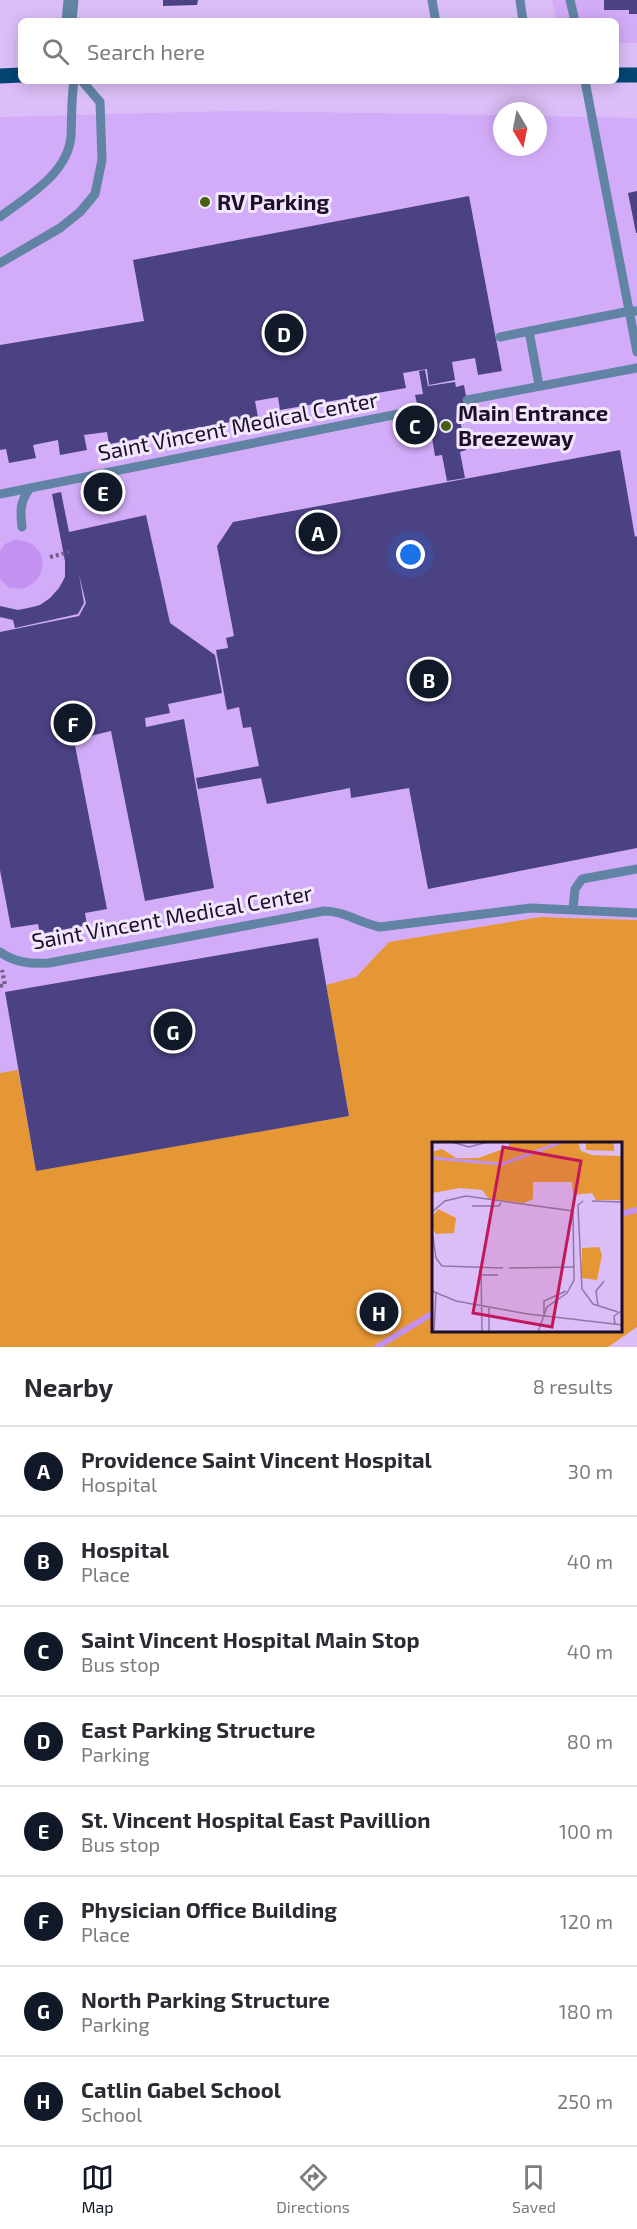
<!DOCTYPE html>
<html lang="en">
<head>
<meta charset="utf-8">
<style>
	body { margin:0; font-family:"Exo 2",sans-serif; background:#f7f7f7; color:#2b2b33 }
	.compass { position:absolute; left:493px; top:102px; width:54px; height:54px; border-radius:50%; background:#fff; box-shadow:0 3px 15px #0003; rotate:170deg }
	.you { position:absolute; left:411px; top:555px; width:21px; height:21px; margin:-15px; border:4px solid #fff; border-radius:50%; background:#1a73e8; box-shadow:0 0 0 9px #1a73e833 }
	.badge { display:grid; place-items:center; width:39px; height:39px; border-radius:50%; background:#111827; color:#fff; font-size:20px; font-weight:700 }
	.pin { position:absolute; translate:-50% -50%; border:3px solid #fff; box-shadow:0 2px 6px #0006 }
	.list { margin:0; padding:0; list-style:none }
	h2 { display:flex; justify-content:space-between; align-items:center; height:78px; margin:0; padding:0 24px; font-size:26px }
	h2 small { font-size:20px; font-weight:400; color:#7c7c81 }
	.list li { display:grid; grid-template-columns:39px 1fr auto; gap:18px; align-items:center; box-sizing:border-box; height:90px; padding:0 24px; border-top:2px solid #e1e1e2 }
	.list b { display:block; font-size:22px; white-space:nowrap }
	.list p { margin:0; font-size:20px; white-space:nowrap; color:#7c7c81 }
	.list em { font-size:20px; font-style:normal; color:#7c7c81 }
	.icon { flex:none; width:33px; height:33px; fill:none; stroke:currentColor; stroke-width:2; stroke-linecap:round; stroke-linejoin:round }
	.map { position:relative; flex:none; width:637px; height:1347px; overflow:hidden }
	.search { position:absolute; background:#fff; box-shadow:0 3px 15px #0003; left:18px; right:18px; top:18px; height:66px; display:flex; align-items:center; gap:15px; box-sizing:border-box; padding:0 21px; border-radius:9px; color:#7c7c81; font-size:22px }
	.sheet { height:798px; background:#fff }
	nav { display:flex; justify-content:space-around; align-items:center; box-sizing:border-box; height:84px; border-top:2px solid #e1e1e2; background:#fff; font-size:16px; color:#7c7c81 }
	nav a { display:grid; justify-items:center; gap:3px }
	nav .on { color:#111827 }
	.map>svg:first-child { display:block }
</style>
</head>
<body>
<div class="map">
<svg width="637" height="1347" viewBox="0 0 637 1347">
	<rect width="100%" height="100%" fill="#dbbef7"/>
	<g fill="#d3acf9">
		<path d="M552,0h85v43h-21v-22h-59z"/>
		<path d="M230,111l272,4v32h36v-31l99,2v802l-97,-3 -151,25 -33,35 -30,8 23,131 -313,55 -18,-101 -18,3v-956z"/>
	</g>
	<path fill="#e69735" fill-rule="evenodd" d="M540,917l97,3v407l-29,20h-608v-274l18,-3 18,100 313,-54 -23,-131 30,-8 33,-35zM433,1143h187v187h-187z"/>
	<path fill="#c391f1" d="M15,540c32,-1 38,38 9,48 -4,1 -10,0 -15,0l-9,-9v-28l5,-7z"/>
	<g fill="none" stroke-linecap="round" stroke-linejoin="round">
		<g stroke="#c391f1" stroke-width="6">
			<path d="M620,1214l17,-4"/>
			<path d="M377,1347l56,-34"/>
		</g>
	</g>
	<g fill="#4b4283">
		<path d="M163,0h35l-1,5 -34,1z"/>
		<path d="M604,0h33v14h-8v-4h-25z"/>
		<path d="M637,191v42h-1l-8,-40z"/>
		<path d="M469,196l33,175 -24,4 -3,-17 -23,4 3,18 -26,5 -2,-16 -24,4 3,15 -126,22 -2,-13 -23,4 3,16 -149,27 -2,-12 -23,3 3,15 -27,5 -2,-15 -25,5 3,13 -27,5 -3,-14 -6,1v-105l144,-24 -11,-61z"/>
		<path d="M425,370l3,16 27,-4 1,5 8,-2 6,33 -10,2 6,30 -6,2 5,26 -18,3 -5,-26 -7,1 -5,-31 -8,1 -7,-31 8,-1 -4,-23z"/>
		<path d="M620,450l15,87 2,-1v312l-209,41 -19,-101 -58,10 -1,-10 -83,16 -6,-26 -63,11 -2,-11 63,-12 -8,-39 -8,1 -4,-21 -12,3 -11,-60 12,-2 -2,-10 8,-2 -17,-90 16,-24z"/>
		<path d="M61,492l8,40 77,-17 24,108 45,32 7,38 -54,11 2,9 -25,5 1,9 38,-8 30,169 -69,13 -34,-170 -37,9 33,169 -22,4 2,12 -47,9 -2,-10 -27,4 -11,-58v-238l79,-16 7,-13 -7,-28 5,28 -6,11 -63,14 -2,-8 -13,-3v-11l18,4 10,-2 12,-3 10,-7 9,-10 6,-11v-16l-13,-67z"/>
		<path d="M318,938l31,178 -313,55 -31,-179z"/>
	</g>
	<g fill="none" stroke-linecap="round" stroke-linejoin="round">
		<g stroke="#735e86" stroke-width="4" stroke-dasharray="3 3" stroke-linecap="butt">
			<path d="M50,557l19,-5"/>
			<path d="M0,986l5,-1 -3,-15"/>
		</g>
		<g stroke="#6184a5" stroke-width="9">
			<path d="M432,0l3,17"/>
			<path d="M520,0l3,21"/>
			<path d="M570,0l5,21"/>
			<path d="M585,81l52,271"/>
			<path d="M0,217c27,-21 68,-43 71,-81 1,-18 0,-36 3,-55"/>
			<path d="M0,263l60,-35 20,-16 15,-18 7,-34 -2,-58 -18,-21"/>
			<path d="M529,331l10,54"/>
			<path d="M500,337l130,-26h7"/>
			<path d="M467,400l170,-32"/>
			<path d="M0,494l418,-84"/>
			<path d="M22,527c-2,-17 -2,-25 8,-39"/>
			<path d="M573,909l2,-20 7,-10 55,-10"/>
			<path d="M0,952c15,11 31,12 49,11l275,-52c21,0 35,12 56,16l151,-19 106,5"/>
		</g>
		<path stroke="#6184a5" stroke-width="15" d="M69,21l2,-21"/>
		<g stroke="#054574" stroke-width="15">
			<path d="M616,75h21"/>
			<path d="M0,76l21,-1"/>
		</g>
	</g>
	<g fill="#446010" stroke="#f2e8fe" stroke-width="2">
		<circle cx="205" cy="202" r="6"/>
		<circle cx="446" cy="426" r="6"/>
	</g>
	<g text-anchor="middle" stroke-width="6" stroke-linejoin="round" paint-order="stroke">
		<g font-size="22" font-weight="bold" fill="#1d0f28" stroke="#f2e8fe" text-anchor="start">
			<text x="217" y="210">RV Parking</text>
			<text x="458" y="421">Main Entrance<tspan x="458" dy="25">Breezeway</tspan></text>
		</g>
		<g font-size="22" fill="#1d0f28" stroke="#f2e8fe">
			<text transform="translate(238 426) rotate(-11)" y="8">Saint Vincent Medical Center</text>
			<text transform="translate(172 917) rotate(-10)" y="8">Saint Vincent Medical Center</text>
		</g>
	</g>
	<g transform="translate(432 1142)">
		<rect width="190" height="190" fill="#dbbef7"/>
		<path d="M77,0h69l3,9 11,4 30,1v44h-26l-4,-7 -19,2 -1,-13h-39v17l-9,4 -35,-4 -7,-9 -22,-2 -28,5v-41l10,-3 14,9h22l31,-11zM154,0h28v9l-28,-1zM6,67l18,9 -2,15 -18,1 -4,-6v-11zM167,105l3,8 -5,25 -15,-2v-30z" fill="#e69735"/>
		<path fill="none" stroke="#c391f1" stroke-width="3" d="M0,16l70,6 60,-22"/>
		<path fill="none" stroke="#8f78a4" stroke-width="1.5" d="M20,0l17,5 19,-5M151,59l-5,4 4,84 11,15 25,8M160,59l31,1M40,64h27l2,-3M0,70l13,-11 21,-5 107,15 1,69 -7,13 -20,14 -9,25M0,89l4,27 6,8 61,2M49,126l1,64M77,126l66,-1M47,133h19M0,149l24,10 72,13 95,11M166,164l-2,-15 8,-10M112,174v-15l22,-10M183,182l-1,-8 9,-6M2,190l2,-39M57,190v-25"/>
		<path fill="#c2185b" fill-opacity="0.15" stroke="#c2185b" stroke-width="3" d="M71,5l78,14 -29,166 -79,-14z"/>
		<rect width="190" height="190" fill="none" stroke="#1d0f28" stroke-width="3"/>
	</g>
</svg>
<svg class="compass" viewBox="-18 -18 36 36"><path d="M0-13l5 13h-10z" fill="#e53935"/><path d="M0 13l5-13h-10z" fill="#7c7c81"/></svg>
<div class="you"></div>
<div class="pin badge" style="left:318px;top:532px">A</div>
<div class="pin badge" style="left:429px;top:679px">B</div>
<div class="pin badge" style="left:415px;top:425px">C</div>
<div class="pin badge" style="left:284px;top:333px">D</div>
<div class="pin badge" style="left:103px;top:492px">E</div>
<div class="pin badge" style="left:73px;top:723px">F</div>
<div class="pin badge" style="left:173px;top:1031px">G</div>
<div class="pin badge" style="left:379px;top:1312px">H</div>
<div class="search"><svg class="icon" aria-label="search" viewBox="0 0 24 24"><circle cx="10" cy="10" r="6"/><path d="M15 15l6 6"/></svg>Search here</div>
</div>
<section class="sheet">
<h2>Nearby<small>8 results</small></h2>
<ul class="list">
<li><span class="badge">A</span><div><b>Providence Saint Vincent Hospital</b><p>Hospital</p></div><em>30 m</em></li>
<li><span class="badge">B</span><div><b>Hospital</b><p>Place</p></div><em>40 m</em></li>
<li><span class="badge">C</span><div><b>Saint Vincent Hospital Main Stop</b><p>Bus stop</p></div><em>40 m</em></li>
<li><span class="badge">D</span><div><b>East Parking Structure</b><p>Parking</p></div><em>80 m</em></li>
<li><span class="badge">E</span><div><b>St. Vincent Hospital East Pavillion</b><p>Bus stop</p></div><em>100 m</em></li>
<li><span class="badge">F</span><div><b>Physician Office Building</b><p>Place</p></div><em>120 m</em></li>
<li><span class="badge">G</span><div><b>North Parking Structure</b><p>Parking</p></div><em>180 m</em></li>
<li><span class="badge">H</span><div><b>Catlin Gabel School</b><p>School</p></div><em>250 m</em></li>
</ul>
</section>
<nav>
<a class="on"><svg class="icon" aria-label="map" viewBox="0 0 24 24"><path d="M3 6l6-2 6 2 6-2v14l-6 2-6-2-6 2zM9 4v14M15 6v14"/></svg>Map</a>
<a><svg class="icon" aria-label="directions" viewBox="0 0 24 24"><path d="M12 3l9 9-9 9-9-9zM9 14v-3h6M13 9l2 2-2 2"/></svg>Directions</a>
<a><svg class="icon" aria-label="saved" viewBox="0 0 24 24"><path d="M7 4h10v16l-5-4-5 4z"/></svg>Saved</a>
</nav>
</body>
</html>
